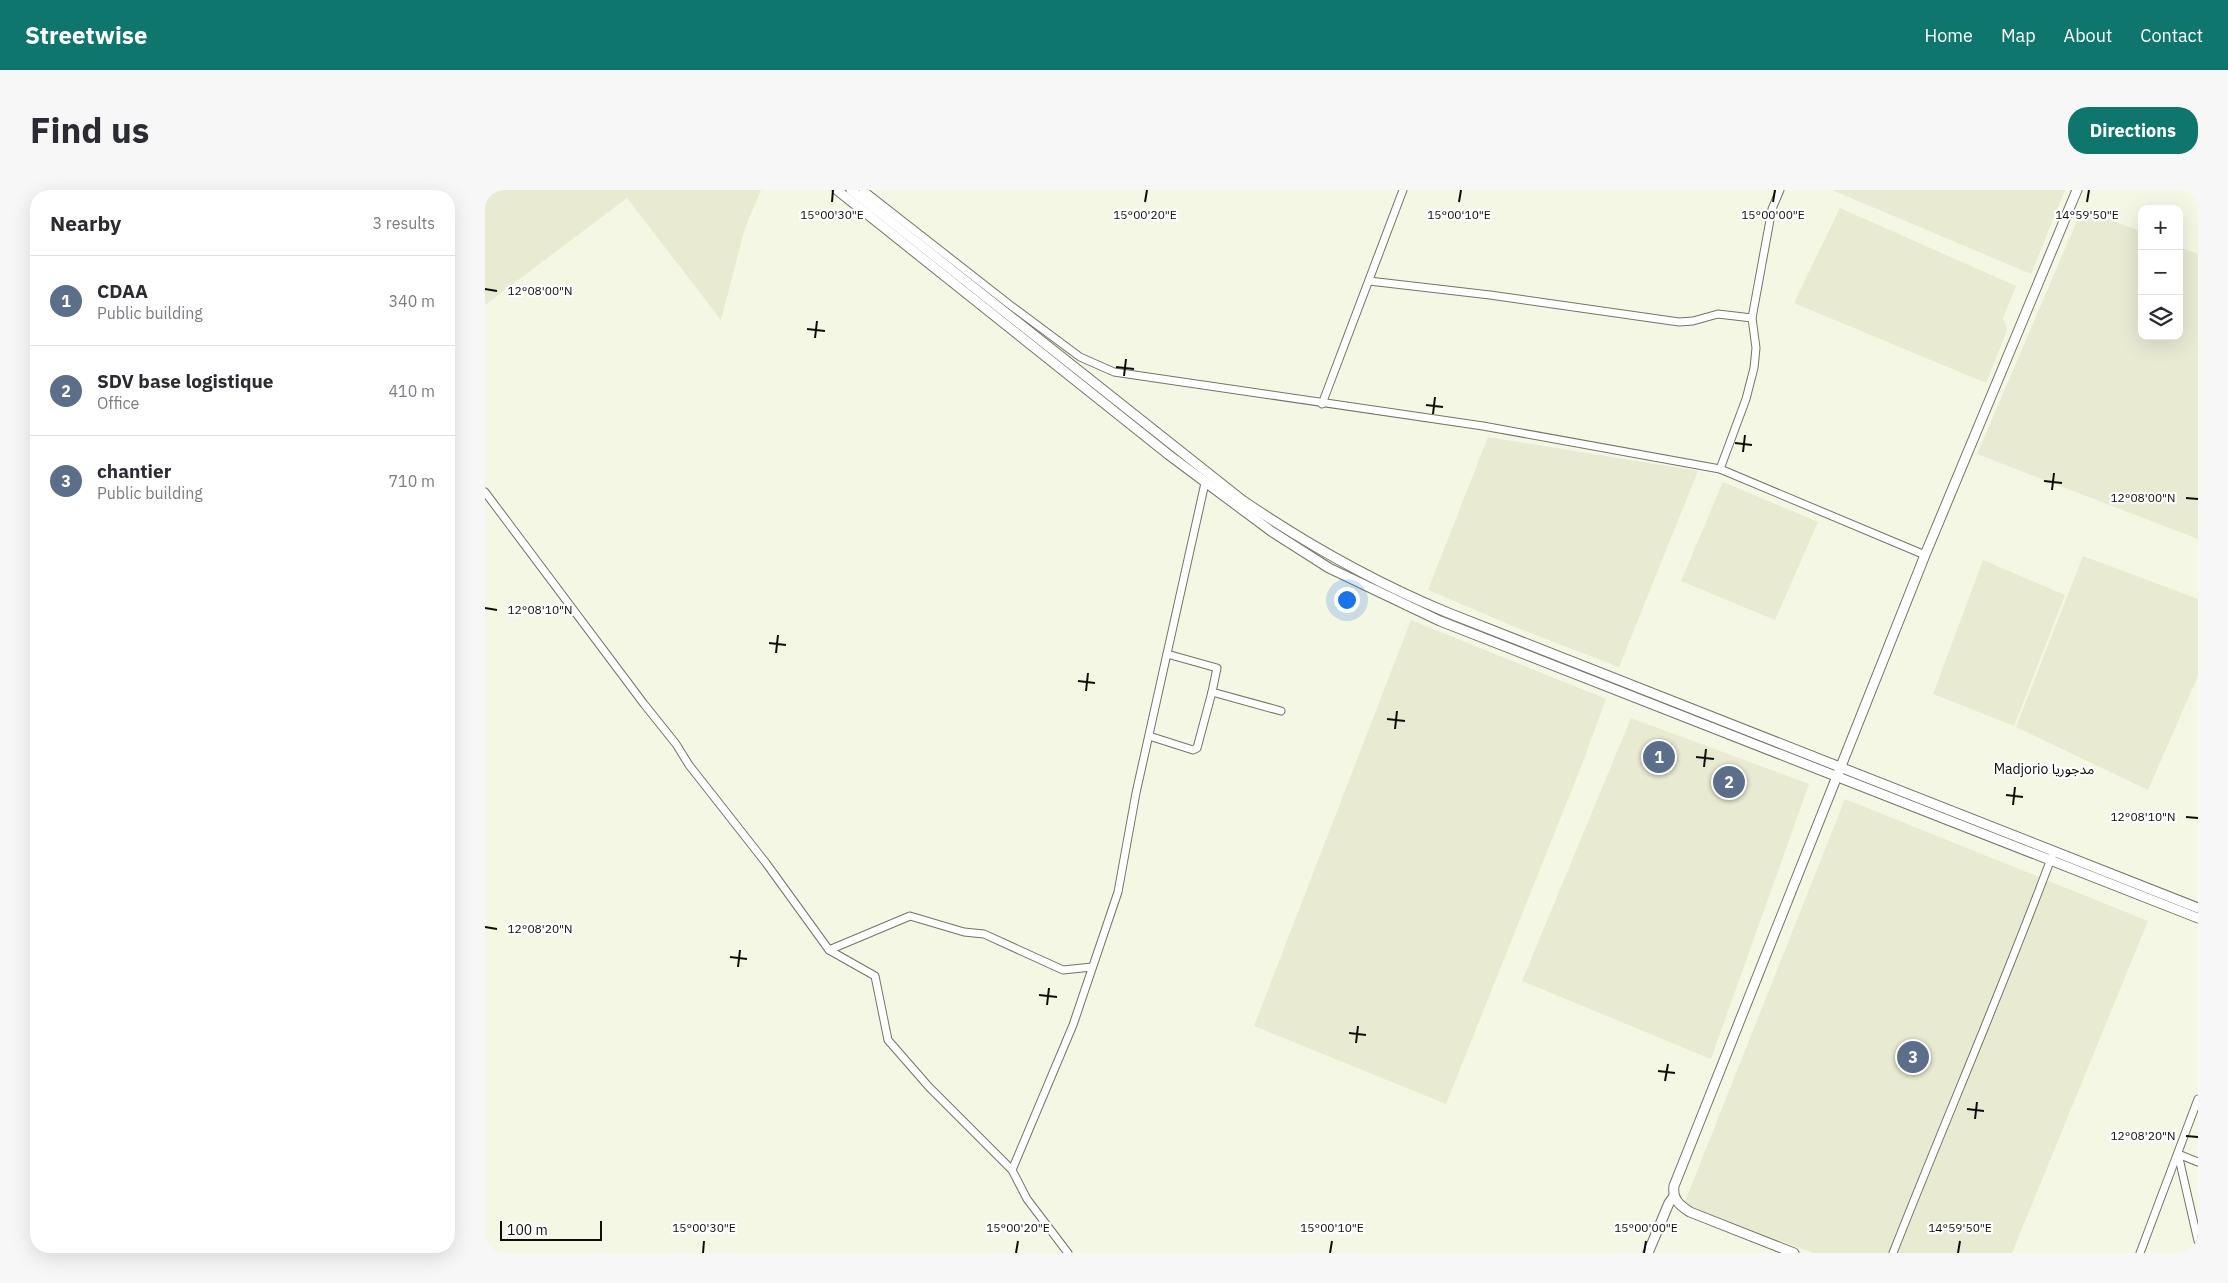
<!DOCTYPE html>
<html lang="en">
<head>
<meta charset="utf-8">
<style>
	body { margin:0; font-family:"IBM Plex Sans","Noto Sans Arabic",sans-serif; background:#f7f7f7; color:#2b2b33 }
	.controls { position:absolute; right:15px; top:15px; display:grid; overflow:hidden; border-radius:10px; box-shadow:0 5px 20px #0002 }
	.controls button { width:45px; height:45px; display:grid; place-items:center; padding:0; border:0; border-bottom:1px solid #e1e1e2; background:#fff; color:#2b2b33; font:25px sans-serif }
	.scale { position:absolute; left:15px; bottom:12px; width:102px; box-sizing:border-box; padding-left:5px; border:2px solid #0d0e08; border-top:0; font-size:14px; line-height:18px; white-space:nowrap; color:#0d0e08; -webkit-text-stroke:4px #fff; paint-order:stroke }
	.you { position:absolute; left:861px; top:409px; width:18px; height:18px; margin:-12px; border:4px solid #fff; border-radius:50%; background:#1a73e8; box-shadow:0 0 0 8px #1a73e833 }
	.badge { display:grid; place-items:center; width:32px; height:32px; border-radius:50%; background:#0f766e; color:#fff; font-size:16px; font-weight:700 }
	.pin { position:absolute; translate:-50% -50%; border:2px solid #fff; box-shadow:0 1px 5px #0006 }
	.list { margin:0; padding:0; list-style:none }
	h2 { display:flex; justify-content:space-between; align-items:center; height:65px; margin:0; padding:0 20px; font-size:21px }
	h2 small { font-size:16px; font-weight:400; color:#7c7c81 }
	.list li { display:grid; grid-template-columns:32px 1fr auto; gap:15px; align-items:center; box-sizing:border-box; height:90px; padding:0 20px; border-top:1px solid #e1e1e2 }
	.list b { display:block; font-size:19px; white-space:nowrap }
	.list p { margin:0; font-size:16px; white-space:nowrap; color:#7c7c81 }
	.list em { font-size:16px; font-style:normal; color:#7c7c81 }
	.icon { flex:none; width:28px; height:28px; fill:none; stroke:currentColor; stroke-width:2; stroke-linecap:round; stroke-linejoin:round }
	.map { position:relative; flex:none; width:1713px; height:1063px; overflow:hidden; border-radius:20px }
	header { display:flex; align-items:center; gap:30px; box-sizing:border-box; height:70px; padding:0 25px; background:#0f766e; color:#fff }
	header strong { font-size:24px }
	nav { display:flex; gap:28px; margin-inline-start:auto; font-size:18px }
	.intro { display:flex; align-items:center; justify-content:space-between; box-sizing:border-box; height:120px; padding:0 30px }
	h1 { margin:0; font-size:35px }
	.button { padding:12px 22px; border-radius:20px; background:#0f766e; color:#fff; font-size:18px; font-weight:700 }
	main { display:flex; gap:30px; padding:0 30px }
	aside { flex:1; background:#fff; border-radius:20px; box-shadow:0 5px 20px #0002 }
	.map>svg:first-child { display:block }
</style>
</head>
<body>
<header>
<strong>Streetwise</strong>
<nav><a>Home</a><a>Map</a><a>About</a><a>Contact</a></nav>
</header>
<div class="intro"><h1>Find us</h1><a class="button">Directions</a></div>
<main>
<aside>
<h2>Nearby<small>3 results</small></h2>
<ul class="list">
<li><span class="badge" style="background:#5c6f8a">1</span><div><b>CDAA</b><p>Public building</p></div><em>340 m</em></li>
<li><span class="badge" style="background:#5c6f8a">2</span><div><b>SDV base logistique</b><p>Office</p></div><em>410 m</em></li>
<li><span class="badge" style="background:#5c6f8a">3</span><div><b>chantier</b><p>Public building</p></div><em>710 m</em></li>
</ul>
</aside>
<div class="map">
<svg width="1713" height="1063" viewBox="0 0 1713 1063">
	<rect width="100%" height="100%" fill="#f5f7e5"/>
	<g fill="#e8ead2">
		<path d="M0,0h276l-16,38 -24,92 -94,-122 -142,107z"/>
		<path d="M1347,0h233l-34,84z"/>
		<path d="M1355,18l176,78 -13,32 4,12 -21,53 -192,-80z"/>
		<path d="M1597,19l60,23v104h37v-89l19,7v285l-221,-85z"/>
		<path d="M1003,247l210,34 -79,196 -99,-38 -92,-39z"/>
		<path d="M1238,292l95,40 -43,98 -94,-39z"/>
		<path d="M1598,366l115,43v77l-50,114 -132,-63z"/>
		<path d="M1498,370l82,35 -51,131 -81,-32z"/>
		<path d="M926,430l195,79 -25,68 -135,337 -192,-78z"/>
		<path d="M1146,528l178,66 -98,275 -189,-78z"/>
		<path d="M1360,609l303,122 -136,332h-199l-129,-49z"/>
	</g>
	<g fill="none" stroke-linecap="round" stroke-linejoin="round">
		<defs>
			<g id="minor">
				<path d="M378,0l147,115 70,52 34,15 369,54 237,43 205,86"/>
				<path d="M884,91l121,14 189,27 14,-1 25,-7 34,4"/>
				<path d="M837,214l81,-214"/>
				<path d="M1235,279l26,-70 8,-31 2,-20 -4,-30 20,-109 8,-19"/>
				<path d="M0,302l159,212 32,40 13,21 77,98 63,87 46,26 13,64 41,47 83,83 15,29 41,54"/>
				<path d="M682,464l50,14 -5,24 69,19"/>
				<path d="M664,546l44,14 4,-2 15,-56"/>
				<path d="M344,760l81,-34 54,16 20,2 79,36 29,-3"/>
				<path d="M1693,964l20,87"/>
				<path d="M1693,964l20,8"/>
				<path d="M527,980l61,-145 45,-133 18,-99 69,-310"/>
				<path d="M1408,1063c52,-132 109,-263 159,-397"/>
				<path d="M1655,1063l58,-154"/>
			</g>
			<g id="tertiary">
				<path d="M352,0l332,265 102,76 58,37 111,53 758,297"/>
				<path d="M366,0l391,310c66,45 130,81 204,112l752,296"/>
				<path d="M1163,1063l21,-50 5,-7"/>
				<path d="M1309,1063l-104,-41c-11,-7 -18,-13 -16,-26l251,-631 152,-365"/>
			</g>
		</defs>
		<use href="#minor" stroke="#737565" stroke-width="9"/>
		<use href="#tertiary" stroke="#737565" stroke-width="11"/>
		<use href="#minor" stroke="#fff" stroke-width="7"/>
		<use href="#tertiary" stroke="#fff" stroke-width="9"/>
	</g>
	<path fill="none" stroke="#0d0e08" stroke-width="2" d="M347,12l1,-12M660,12l2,-12M974,12l2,-12M1288,12l2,-12M1602,12l2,-12M0,99l12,2M322,139l18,2M330,148l2,-17M631,177l18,2M639,186l2,-17M941,215l17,2M948,224l2,-17M1250,253l17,2M1258,262l2,-17M1559,291l18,2M1567,300l2,-17M1701,308l12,1M0,418l12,2M284,453l17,2M291,463l2,-18M593,491l17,2M601,501l2,-18M902,529l18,2M910,539l2,-18M1211,567l18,2M1219,577l2,-18M1521,605l17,2M1528,615l2,-18M1701,627l12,1M0,737l12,2M245,767l17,2M253,777l2,-17M554,805l18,2M562,815l2,-17M864,843l17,2M871,853l2,-17M1173,881l17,2M1180,891l3,-17M1482,919l17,2M1490,929l2,-17M1701,946l12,1M218,1063l1,-12M531,1063l2,-12M845,1063l2,-12M1159,1063l2,-12M1473,1063l2,-12"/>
	<g text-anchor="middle" stroke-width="4.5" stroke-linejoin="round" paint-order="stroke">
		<g font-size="14" fill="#0d0e08" stroke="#fff">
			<text x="1559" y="584">Madjorio مدجوريا</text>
		</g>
	</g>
	<g font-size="12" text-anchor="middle" fill="#0d0e08" stroke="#fff" stroke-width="4.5" stroke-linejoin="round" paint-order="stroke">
		<text x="347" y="29">15°00'30"E</text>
		<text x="660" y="29">15°00'20"E</text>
		<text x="974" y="29">15°00'10"E</text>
		<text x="1288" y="29">15°00'00"E</text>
		<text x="1602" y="29">14°59'50"E</text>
		<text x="55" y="105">12°08'00"N</text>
		<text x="1658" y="312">12°08'00"N</text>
		<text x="55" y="424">12°08'10"N</text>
		<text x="1658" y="631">12°08'10"N</text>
		<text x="55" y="743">12°08'20"N</text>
		<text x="1658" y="950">12°08'20"N</text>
		<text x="219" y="1042">15°00'30"E</text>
		<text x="533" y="1042">15°00'20"E</text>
		<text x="847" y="1042">15°00'10"E</text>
		<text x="1161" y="1042">15°00'00"E</text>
		<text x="1475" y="1042">14°59'50"E</text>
	</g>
</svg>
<div class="controls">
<button>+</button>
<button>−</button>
<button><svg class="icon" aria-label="layers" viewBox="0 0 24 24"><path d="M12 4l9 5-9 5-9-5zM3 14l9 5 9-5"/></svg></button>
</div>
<div class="scale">100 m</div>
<div class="you"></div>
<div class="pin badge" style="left:1174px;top:567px;background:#5c6f8a">1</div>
<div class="pin badge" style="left:1244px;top:592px;background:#5c6f8a">2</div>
<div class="pin badge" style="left:1428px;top:867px;background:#5c6f8a">3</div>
</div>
</main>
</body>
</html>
